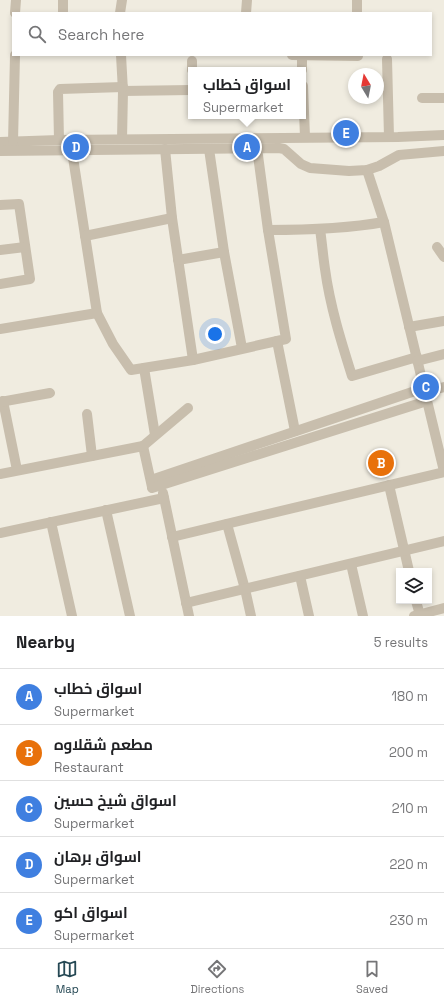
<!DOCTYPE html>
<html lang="en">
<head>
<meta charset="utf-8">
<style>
	body { margin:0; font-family:"Space Grotesk",Cairo,sans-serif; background:#f6f6f6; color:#202124 }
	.controls { position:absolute; right:12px; bottom:12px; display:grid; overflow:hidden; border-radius:0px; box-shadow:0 2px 6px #0003 }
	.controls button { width:36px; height:36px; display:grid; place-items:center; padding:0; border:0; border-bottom:1px solid #e0e0e0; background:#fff; color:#202124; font:20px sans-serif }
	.compass { position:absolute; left:348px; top:68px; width:36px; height:36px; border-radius:50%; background:#fff; box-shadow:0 2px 6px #0003; rotate:350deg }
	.you { position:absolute; left:215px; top:334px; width:14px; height:14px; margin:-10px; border:3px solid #fff; border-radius:50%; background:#1a73e8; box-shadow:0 0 0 6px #1a73e833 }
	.badge { display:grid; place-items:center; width:26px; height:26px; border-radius:50%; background:#254854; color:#fff; font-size:13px; font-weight:700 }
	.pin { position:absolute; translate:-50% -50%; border:2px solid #fff; box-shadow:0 1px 4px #0006 }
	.popup { position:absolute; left:188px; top:67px; width:118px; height:52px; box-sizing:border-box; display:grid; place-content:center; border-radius:0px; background:#fff; filter:drop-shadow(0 1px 3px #0005); font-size:13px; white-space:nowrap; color:#757577 }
	.popup b { font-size:15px; color:#202124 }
	.popup::after { content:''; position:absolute; left:50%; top:100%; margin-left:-8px; border:8px solid transparent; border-top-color:#fff }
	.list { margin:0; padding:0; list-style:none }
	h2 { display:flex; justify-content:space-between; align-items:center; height:52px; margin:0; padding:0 16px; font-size:17px }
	h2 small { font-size:13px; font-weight:400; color:#757577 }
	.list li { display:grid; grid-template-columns:26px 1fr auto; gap:12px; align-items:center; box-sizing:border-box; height:56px; padding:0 16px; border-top:1px solid #e0e0e0 }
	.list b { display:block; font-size:15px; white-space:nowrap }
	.list p { margin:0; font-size:13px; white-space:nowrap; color:#757577 }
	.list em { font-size:13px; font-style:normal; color:#757577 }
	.icon { flex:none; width:22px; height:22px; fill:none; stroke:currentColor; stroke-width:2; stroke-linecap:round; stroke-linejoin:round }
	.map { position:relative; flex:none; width:444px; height:616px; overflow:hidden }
	.search { position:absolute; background:#fff; box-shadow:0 2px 6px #0003; left:12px; right:12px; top:12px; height:44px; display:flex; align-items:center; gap:10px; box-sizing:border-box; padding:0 14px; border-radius:0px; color:#757577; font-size:15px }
	.sheet { height:332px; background:#fff }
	nav { display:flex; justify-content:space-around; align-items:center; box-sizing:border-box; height:56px; border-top:1px solid #e0e0e0; background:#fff; font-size:11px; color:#757577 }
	nav a { display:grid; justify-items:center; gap:2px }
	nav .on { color:#254854 }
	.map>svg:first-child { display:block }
</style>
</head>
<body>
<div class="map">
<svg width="444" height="616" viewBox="0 0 444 616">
	<rect width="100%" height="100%" fill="#f0ece0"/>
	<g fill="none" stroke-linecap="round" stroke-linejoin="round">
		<g stroke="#c8bead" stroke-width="10">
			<path d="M357,0v13"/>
			<path d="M15,13l1,-13"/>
			<path d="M63,13v-13"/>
			<path d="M120,13l2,-13"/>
			<path d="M246,13l1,-13"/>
			<path d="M121,55l2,36 -1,48"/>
			<path d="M292,55l66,1"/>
			<path d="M302,56v14"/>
			<path d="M387,59l2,78"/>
			<path d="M192,61v9"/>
			<path d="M303,86l2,51"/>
			<path d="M123,91l68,-1"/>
			<path d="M422,98h22"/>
			<path d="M59,140l-1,-48 2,-3 63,-2"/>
			<path d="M0,142l59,-2 339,-3 46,-2"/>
			<path d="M13,142l2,-87"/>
			<path d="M165,149l7,69 21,142"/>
			<path d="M209,149l15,103 18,96"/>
			<path d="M0,151l279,-3 5,1 17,15 9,4 39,3 18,-1 12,-4 20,-11 45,-4"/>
			<path d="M72,151l25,162 16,31 18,26 62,-10 93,-21 -18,-109 -11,-82"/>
			<path d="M367,170l17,52 6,25 54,224"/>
			<path d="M0,205l19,-1 11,75 -30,5"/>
			<path d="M320,229c2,14 3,27 5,40 5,37 16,72 27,107l65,-19"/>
			<path d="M268,230c39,0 77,-1 116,-8"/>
			<path d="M85,236l87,-18"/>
			<path d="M437,247l7,10"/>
			<path d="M0,250l25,-3"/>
			<path d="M178,260l46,-8"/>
			<path d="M409,327l35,-6"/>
			<path d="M0,329l97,-16"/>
			<path d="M277,341l18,90"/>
			<path d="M417,361l27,-7"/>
			<path d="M144,368l11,67"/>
			<path d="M425,392l19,-5"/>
			<path d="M3,401l14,69"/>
			<path d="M0,402l50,-9"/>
			<path d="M87,414l5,42"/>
			<path d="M143,446l9,41"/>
			<path d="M0,474l143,-28 45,-38"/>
			<path d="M151,480l273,-92"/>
			<path d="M389,485l20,86"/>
			<path d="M152,488l275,-87"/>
			<path d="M163,493l26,123"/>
			<path d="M106,510l24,106"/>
			<path d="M51,522l21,94"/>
			<path d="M227,524l18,65 6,27"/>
			<path d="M0,533l164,-35"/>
			<path d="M172,537l272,-65"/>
			<path d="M351,564l12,52"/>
			<path d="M300,576l9,40"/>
			<path d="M416,601l4,14"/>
			<path d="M186,603l258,-62"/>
			<path d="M414,616l30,-8"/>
		</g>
	</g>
</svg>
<div class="controls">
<button><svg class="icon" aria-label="layers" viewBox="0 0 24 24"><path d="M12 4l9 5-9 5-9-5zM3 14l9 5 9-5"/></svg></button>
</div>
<svg class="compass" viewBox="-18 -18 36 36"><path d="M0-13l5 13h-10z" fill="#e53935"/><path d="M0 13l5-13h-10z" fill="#757577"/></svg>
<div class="you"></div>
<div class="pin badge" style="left:247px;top:147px;background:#3f7fe0">A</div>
<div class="popup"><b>اسواق خطاب</b>Supermarket</div>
<div class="pin badge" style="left:381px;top:463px;background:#e8710a">B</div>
<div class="pin badge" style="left:426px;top:387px;background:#3f7fe0">C</div>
<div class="pin badge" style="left:76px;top:147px;background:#3f7fe0">D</div>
<div class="pin badge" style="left:346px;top:133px;background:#3f7fe0">E</div>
<div class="search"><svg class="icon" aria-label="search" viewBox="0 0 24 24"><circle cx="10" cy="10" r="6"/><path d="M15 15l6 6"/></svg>Search here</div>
</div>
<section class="sheet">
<h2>Nearby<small>5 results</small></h2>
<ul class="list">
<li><span class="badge" style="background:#3f7fe0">A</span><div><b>اسواق خطاب</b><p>Supermarket</p></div><em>180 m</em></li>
<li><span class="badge" style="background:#e8710a">B</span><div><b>مطعم شقلاوه</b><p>Restaurant</p></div><em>200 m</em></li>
<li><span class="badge" style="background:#3f7fe0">C</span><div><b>اسواق شيخ حسين</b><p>Supermarket</p></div><em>210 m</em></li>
<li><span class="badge" style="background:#3f7fe0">D</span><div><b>اسواق برهان</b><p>Supermarket</p></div><em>220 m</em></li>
<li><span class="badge" style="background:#3f7fe0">E</span><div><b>اسواق اكو</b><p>Supermarket</p></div><em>230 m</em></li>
</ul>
</section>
<nav>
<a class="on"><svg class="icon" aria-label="map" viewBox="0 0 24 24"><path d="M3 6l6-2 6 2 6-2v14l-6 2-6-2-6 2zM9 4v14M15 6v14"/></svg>Map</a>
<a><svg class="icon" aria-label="directions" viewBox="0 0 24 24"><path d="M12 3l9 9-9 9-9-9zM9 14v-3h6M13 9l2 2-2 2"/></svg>Directions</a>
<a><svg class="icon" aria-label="saved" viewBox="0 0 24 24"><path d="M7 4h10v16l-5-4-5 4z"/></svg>Saved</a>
</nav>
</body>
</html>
